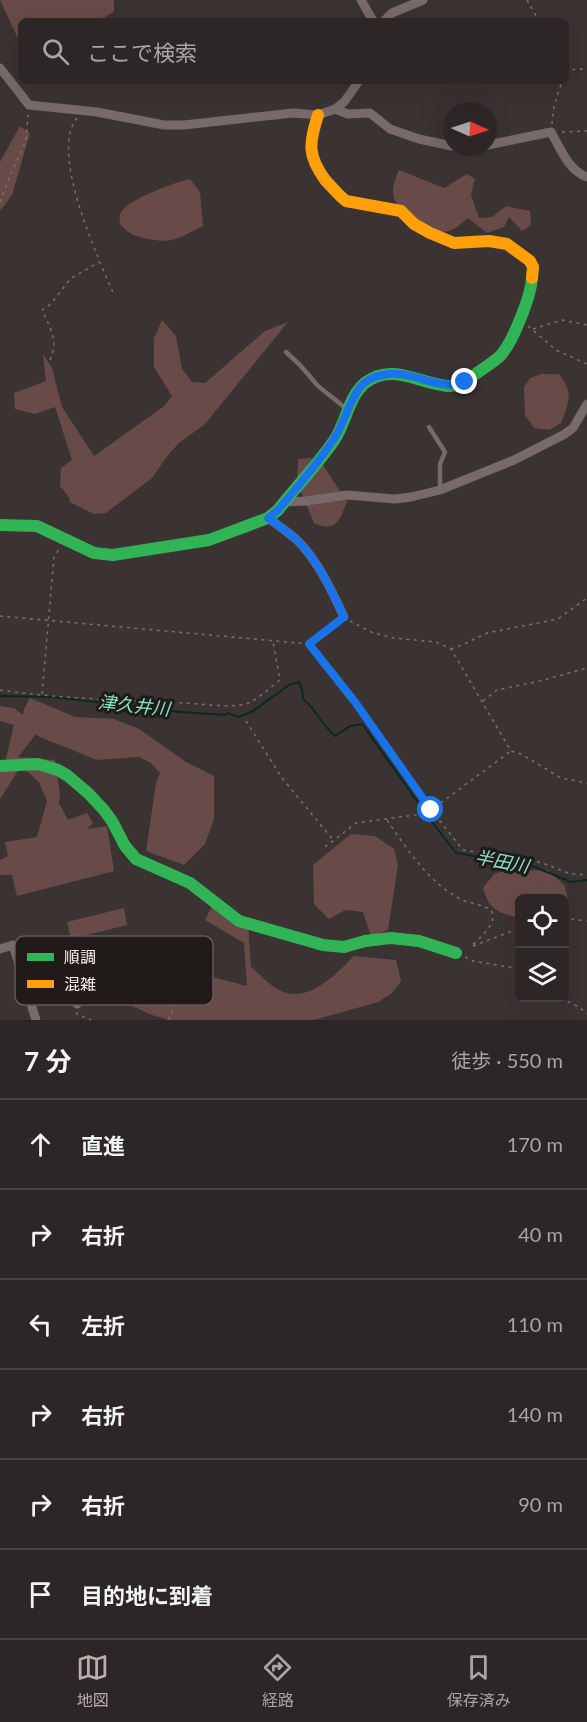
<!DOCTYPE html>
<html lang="ja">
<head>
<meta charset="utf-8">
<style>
	body { margin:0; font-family:Lato,"Noto Sans JP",sans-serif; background:#342e2e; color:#f1f3f6 }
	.controls { position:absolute; right:18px; bottom:18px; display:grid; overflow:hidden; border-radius:9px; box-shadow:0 6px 24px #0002 }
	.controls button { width:54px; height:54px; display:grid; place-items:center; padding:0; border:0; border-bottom:2px solid #484343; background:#2c2626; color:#f1f3f6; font:30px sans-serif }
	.compass { position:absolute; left:443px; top:102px; width:54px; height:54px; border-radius:50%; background:#2c2626; box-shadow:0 6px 24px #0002; rotate:93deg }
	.stop { position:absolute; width:18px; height:18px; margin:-14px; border:4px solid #1a73e8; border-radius:50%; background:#fff }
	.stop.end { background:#1a73e8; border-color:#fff; box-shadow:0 2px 6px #0008 }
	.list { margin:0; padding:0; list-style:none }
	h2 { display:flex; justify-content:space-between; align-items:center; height:78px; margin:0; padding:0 24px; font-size:26px }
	h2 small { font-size:20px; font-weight:400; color:#a6a5a7 }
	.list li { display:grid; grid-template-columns:39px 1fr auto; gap:18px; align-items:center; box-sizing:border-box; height:90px; padding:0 24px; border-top:2px solid #484343 }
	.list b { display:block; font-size:22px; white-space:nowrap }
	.list em { font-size:20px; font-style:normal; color:#a6a5a7 }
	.icon { flex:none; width:33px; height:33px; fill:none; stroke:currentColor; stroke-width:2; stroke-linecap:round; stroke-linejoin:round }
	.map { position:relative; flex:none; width:587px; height:1020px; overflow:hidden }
	.search { position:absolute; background:#2c2626; box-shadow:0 6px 24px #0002; left:18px; right:18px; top:18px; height:66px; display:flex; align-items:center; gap:15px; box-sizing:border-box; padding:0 21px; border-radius:9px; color:#a6a5a7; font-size:22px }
	.sheet { height:618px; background:#2c2626 }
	nav { display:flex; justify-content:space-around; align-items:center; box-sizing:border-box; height:84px; border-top:2px solid #484343; background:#2c2626; font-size:16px; color:#a6a5a7 }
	nav a { display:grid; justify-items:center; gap:3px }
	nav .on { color:#b7b0af }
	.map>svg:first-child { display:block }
</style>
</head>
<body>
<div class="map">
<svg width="587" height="1020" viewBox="0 0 587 1020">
	<rect width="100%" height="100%" fill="#3a3332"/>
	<g fill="#684b48">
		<path d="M0,0h114v12l-16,9h-77v24z"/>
		<path d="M20,126l10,7 -18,62 -12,16v-49z"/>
		<path d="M399,170l45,18 23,-14 8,5 -4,16 8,23 13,-1 14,-11 24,5 1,14 -9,6 -13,-14 -5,10 -17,6 -19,-15c-5,4 -12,11 -19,13 -10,3 -18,-3 -26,-7 -26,-15 -38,-24 -24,-54z"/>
		<path d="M190,179l10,13 3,34c-24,12 -32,19 -59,12 -11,-3 -17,-5 -24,-14 0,-3 -1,-7 0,-10 6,-14 55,-32 70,-35z"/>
		<path d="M162,320l14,16 6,33 10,13 13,1 60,-52 23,-9 -83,102 -26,19 -11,12 -16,23 -46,35 -12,1 -24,-12 -1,-5 -9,-11 1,-18 11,-8 -17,-53 -20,7 -20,-5 -1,-16 32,-12 -3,-27 9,14 10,39 32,49 69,-49 9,-11 -18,-29v-29z"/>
		<path d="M542,374h17c15,19 10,28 2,49l-12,7 -15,-2 -9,-13 -1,-28 6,-9z"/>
		<path d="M310,458l13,7 24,37c-8,18 -10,31 -33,21l-17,-41 1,-23z"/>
		<path d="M30,698l45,19 39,2 25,10 47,33 28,14v43l-9,25 -21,21 -38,-14 10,-68 4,-10 -9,-10 -12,-6 -42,3 -57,-23 -4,-3 -18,23 37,3 5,34 -1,9 9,17 19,-7 6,10 -6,6 20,-3 7,45 -97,25 -5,-21h-12v-15l8,-4 -3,-14 32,-5 10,-36 -8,-19 -18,-16 -21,33v-27l4,-5 10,-42 -14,-4v-15l14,2 9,7 1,-6z"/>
		<path d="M351,834l24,2 19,13 4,16 -10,65 -17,7 -8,-25 -18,-2 -16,9 -15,-15 -1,-39z"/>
		<path d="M548,870l16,15 5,16 -4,1 -1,-4h-44l-1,20c-20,-5 -30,-8 -36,-30l11,-14 10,-3z"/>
		<path d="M212,906l36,17 3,44c9,7 19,19 30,24 28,13 56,-18 73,-35l42,4 5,21 -9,12 -14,9 -64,18h-144l-18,-5 -31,-14 9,-38 41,-13 10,19 66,17 -3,-43 -39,-23z"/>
		<path d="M124,908l3,17 -56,14 -4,-17z"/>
	</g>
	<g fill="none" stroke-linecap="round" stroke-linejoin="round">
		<path stroke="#0b2922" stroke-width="2" d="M0,696l53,1 128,15 45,3 2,-2 11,4 14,-6 36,-26 10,-3 3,7 1,10c13,10 19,26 32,37l15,-10 12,-2 67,94 27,35 79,14 36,15 16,-2"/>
		<g stroke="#7a6f6e" stroke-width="1.5" stroke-dasharray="3 4.5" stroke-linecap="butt">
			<path d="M527,0l12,21"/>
			<path d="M566,72l1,-2 20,-1"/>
			<path d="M77,118c-28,35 21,139 37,177"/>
			<path d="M552,124l2,-18 8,-25"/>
			<path d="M562,132l25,-1"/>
			<path d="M0,202l11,-29 15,-32 2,-26"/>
			<path d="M528,326l28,24 31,14"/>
			<path d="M533,329l29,-9 25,5"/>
			<path d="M50,360c9,-20 0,-32 -8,-50l9,-6 19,-25 29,-17"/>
			<path d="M0,616l309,28 28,-21"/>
			<path d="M350,621l21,11 22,6 43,4 15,7 60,102 10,3 40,24 26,5"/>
			<path d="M310,646l45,56 76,108 32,40c25,4 50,7 75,12 18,4 28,15 49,12"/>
			<path d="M451,649l11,-4 25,-12 71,-14 29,-21"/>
			<path d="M0,690c61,9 123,10 185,13 15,1 48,5 61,1 10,-3 25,-17 34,-24l-7,-38"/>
			<path d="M42,694l12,-137 6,-9"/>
			<path d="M483,701l14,-11 43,-9 47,-13"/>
			<path d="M246,721l36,57 52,63"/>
			<path d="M387,820c21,30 40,61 73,79 10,5 22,5 31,11 8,13 -12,29 -21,37"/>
			<path d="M325,847l31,-24 66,-9 9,-4 80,-59"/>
			<path d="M564,918l23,3"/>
			<path d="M473,946l47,-18"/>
			<path d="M465,957l8,4 47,8"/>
			<path d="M75,972c2,-20 6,-23 23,-33"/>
			<path d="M561,998l18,9 8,7"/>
			<path d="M77,1012v2l14,6"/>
			<path d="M168,1020l13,-27 11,-9"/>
		</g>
		<g stroke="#776a68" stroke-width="4.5">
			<path d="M286,352l14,13 18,21 30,24"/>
			<path d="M429,427l16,25 -5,12v26"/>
		</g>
		<g stroke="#776a68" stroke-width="9">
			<path d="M361,0l12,21"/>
			<path d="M384,21l8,-8 31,-13"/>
			<path d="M0,68l29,37 68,7 67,13h20l109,-12 25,2 17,-6 9,-7 15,-21"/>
			<path d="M335,109l13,5 22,-1 20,16 29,10 33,7"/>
			<path d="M488,145l63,-13c9,16 18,39 36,45"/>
			<path d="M458,147h17"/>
			<path d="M285,502l21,-1 41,-6 48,4 16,-2 29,-7 74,-30 49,-25 10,-7 14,-24"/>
			<path d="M268,518c10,7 20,14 30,23 20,20 34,50 46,76"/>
			<path d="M0,949l13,-4 23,75"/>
			<path d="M28,992l46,-12 3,24"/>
		</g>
		<g stroke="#30b455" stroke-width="12">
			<path d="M0,525l37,1 57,27 19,2 96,-15 59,-22 10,-8c18,-23 41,-47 57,-71 11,-17 14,-43 30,-56 27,-21 55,1 83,3 12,1 20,-6 29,-13 7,-5 15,-10 22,-16 13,-12 32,-61 33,-79"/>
			<path d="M0,766l38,-2 20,6 10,6 20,17 16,17 8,11 13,25 11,13 54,24 49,38 84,24 21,2 21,-6 26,-3 28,3 37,12"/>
		</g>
		<path stroke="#ff9f0a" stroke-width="12" d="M318,115c-9,28 -11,41 8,66 7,7 12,14 20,20l55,10 13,13 16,9 24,10 35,-2 18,3 23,17 3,6 -1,11"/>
	</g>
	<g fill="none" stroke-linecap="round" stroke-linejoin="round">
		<path stroke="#1a73e8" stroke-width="8" d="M431,810l-76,-108 -46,-58 35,-27c-12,-26 -26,-56 -46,-76 -10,-9 -20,-16 -30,-23l10,-8c19,-23 41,-47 57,-73 10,-15 15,-40 28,-53 7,-6 16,-9 25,-10 27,-3 52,18 77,8"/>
	</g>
	<g text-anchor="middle" stroke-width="6" stroke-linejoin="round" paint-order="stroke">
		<g font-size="18" font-style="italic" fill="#84e5c9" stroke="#201a19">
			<text transform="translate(134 706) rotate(6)" y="6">津久井川</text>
			<text transform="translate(502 862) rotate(11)" y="6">半田川</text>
		</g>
	</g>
	<rect x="15" y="936" width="198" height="69" rx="9" fill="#201a19" stroke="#625b5a" stroke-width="1.5"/>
	<rect x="27" y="953" width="27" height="8" fill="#30b455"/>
	<rect x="27" y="980" width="27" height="8" fill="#ff9f0a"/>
	<g font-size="16" fill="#fbf3f2">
		<text x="64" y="963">順調</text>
		<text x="64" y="990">混雑</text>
	</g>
</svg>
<div class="controls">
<button><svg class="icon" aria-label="locate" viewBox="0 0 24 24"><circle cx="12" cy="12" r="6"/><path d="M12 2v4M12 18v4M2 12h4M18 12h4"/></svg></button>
<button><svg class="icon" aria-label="layers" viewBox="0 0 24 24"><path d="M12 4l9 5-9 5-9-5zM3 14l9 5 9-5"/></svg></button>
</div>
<svg class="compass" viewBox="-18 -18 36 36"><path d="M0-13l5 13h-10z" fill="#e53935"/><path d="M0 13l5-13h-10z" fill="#a6a5a7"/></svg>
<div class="stop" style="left:431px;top:810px"></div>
<div class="stop end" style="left:465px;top:382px"></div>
<div class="search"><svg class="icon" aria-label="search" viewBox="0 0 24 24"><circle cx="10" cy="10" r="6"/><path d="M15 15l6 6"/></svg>ここで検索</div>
</div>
<section class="sheet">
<h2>7 分<small>徒歩 · 550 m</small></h2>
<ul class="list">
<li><svg class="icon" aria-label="ahead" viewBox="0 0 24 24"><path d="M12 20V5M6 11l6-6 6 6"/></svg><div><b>直進</b></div><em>170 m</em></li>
<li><svg class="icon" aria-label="right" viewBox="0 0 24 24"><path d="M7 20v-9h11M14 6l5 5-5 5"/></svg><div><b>右折</b></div><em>40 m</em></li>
<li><svg class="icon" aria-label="left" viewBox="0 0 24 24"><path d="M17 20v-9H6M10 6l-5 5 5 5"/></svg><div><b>左折</b></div><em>110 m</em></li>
<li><svg class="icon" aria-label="right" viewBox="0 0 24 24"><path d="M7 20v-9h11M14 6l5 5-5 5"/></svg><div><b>右折</b></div><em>140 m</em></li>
<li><svg class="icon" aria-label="right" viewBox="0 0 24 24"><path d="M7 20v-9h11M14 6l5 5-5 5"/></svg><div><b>右折</b></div><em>90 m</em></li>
<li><svg class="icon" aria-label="arrive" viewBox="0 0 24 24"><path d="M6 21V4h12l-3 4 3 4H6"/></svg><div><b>目的地に到着</b></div></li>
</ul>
</section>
<nav>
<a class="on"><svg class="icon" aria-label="map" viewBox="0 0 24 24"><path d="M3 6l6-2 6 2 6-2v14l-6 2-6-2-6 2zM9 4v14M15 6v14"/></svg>地図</a>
<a><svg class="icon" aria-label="directions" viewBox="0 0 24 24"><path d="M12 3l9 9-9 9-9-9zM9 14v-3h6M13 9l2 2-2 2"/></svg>経路</a>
<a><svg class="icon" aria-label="saved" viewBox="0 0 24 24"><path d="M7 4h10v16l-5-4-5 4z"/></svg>保存済み</a>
</nav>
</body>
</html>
